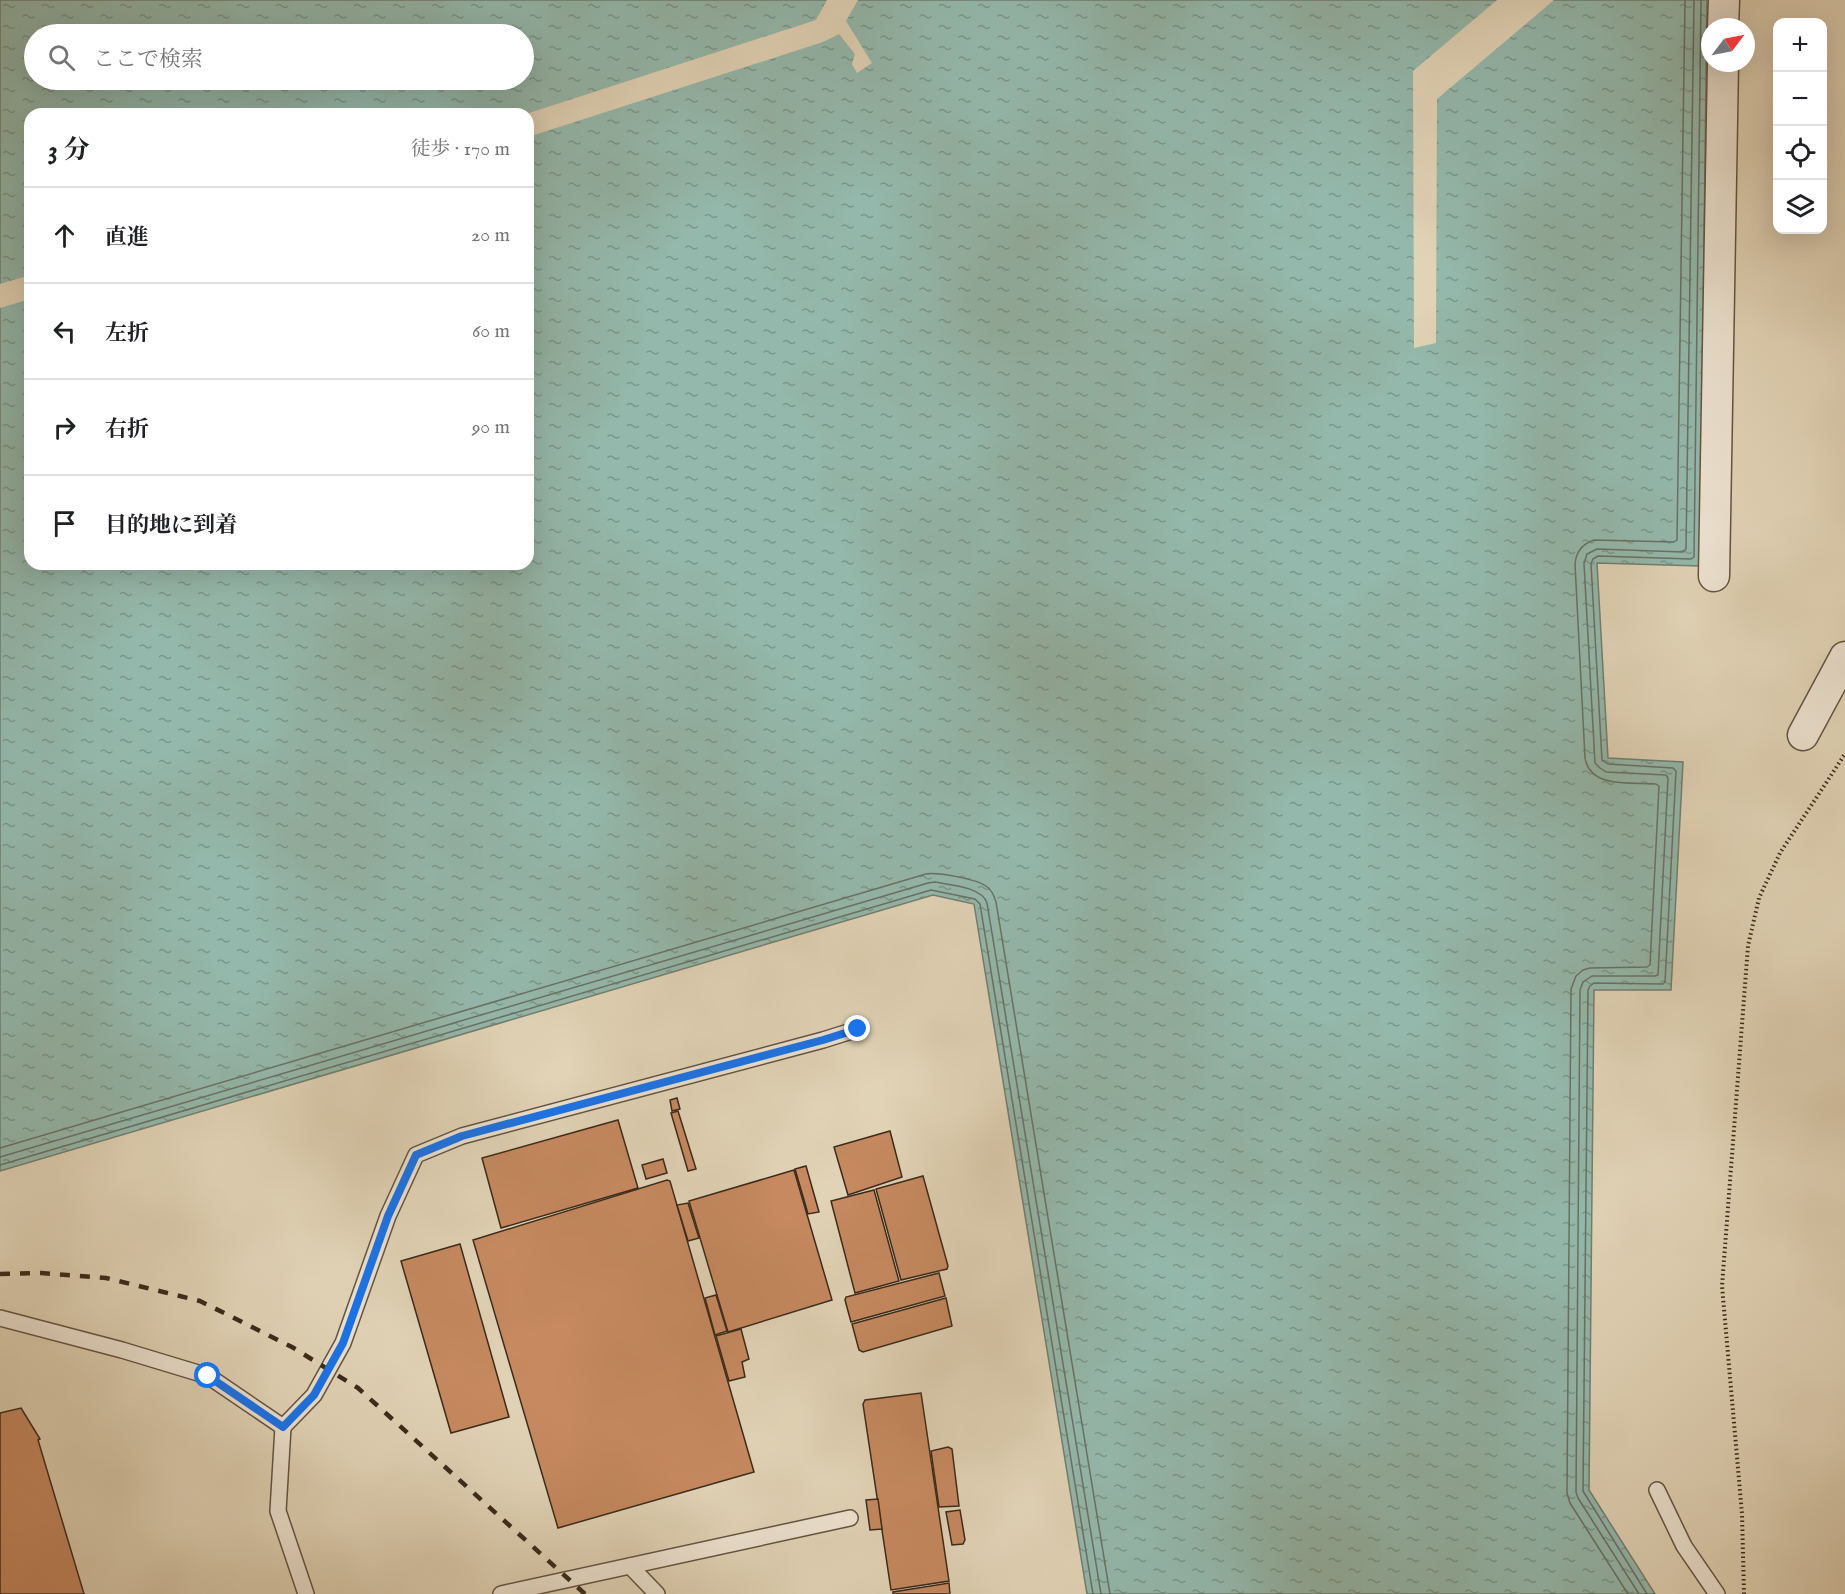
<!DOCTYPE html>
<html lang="ja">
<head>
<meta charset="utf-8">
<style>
	body { margin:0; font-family:"IM FELL English","Noto Serif JP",serif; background:#f6f6f6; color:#202124 }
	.controls { position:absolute; right:18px; top:18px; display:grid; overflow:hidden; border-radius:12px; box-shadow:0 6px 24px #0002 }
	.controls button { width:54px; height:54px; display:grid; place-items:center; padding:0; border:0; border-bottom:2px solid #e0e0e0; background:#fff; color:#202124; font:30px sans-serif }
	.compass { position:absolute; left:1701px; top:18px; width:54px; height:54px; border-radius:50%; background:#fff; box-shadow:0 6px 24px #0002; rotate:58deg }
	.stop { position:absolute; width:18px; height:18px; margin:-14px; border:4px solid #1a73e8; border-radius:50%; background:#fff }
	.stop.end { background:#1a73e8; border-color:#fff; box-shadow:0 2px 6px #0008 }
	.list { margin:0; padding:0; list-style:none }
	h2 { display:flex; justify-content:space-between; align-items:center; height:78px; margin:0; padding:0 24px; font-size:26px }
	h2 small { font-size:20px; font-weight:400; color:#757577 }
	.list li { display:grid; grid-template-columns:39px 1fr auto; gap:18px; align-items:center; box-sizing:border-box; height:96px; padding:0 24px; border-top:2px solid #e0e0e0 }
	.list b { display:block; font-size:22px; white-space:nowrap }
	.list em { font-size:20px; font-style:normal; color:#757577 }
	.icon { flex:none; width:33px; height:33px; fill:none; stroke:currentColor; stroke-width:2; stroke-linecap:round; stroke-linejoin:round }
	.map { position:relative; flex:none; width:1845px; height:1594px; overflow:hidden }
	.search { position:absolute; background:#fff; box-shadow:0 6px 24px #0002; left:24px; top:24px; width:510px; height:66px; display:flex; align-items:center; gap:15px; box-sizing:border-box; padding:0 21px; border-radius:33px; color:#757577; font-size:22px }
	.panel { position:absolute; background:#fff; box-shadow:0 6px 24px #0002; left:24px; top:108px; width:510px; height:462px; border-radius:18px }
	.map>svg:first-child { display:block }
</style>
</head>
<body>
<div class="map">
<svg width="1845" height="1594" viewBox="0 0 1845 1594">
	<defs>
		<pattern id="water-ripples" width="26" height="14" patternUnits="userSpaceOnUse" patternTransform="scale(1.5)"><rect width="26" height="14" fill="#94b8ac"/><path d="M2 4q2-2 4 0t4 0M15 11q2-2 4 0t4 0" fill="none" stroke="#7a968b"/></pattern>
	</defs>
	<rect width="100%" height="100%" fill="#e1d3b6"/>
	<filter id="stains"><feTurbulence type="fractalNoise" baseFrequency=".00333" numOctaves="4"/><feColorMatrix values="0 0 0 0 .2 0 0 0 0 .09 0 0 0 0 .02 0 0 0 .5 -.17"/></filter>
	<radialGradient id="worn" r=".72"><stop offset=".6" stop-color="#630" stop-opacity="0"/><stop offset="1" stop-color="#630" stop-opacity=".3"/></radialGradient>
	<path fill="url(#water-ripples)" stroke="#707f72" stroke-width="1.5" fill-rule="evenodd" d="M0,0h1707l-7,566 -103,-3 11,195 75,4 -12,228h-77l-5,500 66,104h-568l-113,-690 -41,-9 -933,276zM34,34h490v46h-490zM30,114h498v450h-498z"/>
	<g fill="#e1d3b6">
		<path d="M827,0h31l-12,21 26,42 -15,10 -5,-9 3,-10 -16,-20 -16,8 -295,95v-23h-2l290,-94z"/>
		<path d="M1497,0h57l-117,99 -1,244 -22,5 -1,-277z"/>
		<path d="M30,275v24l-30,9v-24z"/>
	</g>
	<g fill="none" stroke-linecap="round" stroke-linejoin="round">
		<g stroke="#687164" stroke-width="1.5">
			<path d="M0,1148l926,-274c12,-2 50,5 60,12 6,4 8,9 10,16l114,692"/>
			<path d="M0,1157l928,-274 7,-1c16,3 47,5 52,21l114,691"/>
			<path d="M0,1165l931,-275 44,9 5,5 113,690"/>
			<path d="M1628,1594l-58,-91 -3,-10 4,-504 5,-13 7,-6 7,-2 57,-1 3,-2 9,-179 -3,-2c-24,-2 -66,5 -71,-26l-10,-194c1,-12 7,-20 19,-24l80,2 3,-2 8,-540"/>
			<path d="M1639,1594l-61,-96 -2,-6 4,-502 3,-8 9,-6h63l3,-1 10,-197 -2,-3 -60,-3 -6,-4 -5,-5 -11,-199 3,-10 10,-5 86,3 3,-3 8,-549"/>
			<path d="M1647,1594l-64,-103 5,-501 2,-4 4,-3 69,1 2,-2 11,-211 -3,-3 -65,-4 -6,-4 -11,-196 2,-5 5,-3 93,3 3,-2 7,-557"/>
		</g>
	</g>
	<g fill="#c68960" stroke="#3b2a1c" stroke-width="1.5">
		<path d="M677,1098l3,11 -8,2 -2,-11z"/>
		<path d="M678,1111l18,58 -8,2 -17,-58z"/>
		<path d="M618,1120l20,68 -137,40 -19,-70z"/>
		<path d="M890,1131l12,46 -54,18 -14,-48z"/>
		<path d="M663,1159l4,14 -21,6 -4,-14z"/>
		<path d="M806,1166l13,46 -11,2 -13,-45z"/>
		<path d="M794,1170l38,130 -104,32 -39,-131z"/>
		<path d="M923,1176l25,90 -1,3 -46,11 -25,-91z"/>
		<path d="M667,1180l3,1 84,291 -196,56 -85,-288z"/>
		<path d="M874,1190l25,91 -44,12 -24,-92z"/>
		<path d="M688,1203l11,35 -11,3 -11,-36z"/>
		<path d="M460,1244l49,173 -58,16 -50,-172z"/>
		<path d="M939,1273l6,23 -94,26 -6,-22 1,-3z"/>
		<path d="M716,1295l11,36 -12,4 -10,-37z"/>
		<path d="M946,1298l6,28 -89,26 -4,-2 -7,-26z"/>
		<path d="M741,1329l8,30 -7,3 3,15 -16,4 -13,-45z"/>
		<path d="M921,1393l28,188 -58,9 -28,-186 2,-4z"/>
		<path d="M21,1408l19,31 -2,1 46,154h-84v-181z"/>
		<path d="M948,1447l4,2 7,57 -20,1 -8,-56z"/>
		<path d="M878,1499l4,30 -12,1 -4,-30z"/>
		<path d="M960,1510l5,30 -2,4 -11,1 -6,-33z"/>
		<path d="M949,1583l1,11h-57v-2z"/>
	</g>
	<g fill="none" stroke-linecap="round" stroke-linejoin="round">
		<defs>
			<g id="service">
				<path d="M0,1318l122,32 86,26 75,51 -5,84 28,83"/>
				<path d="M283,1427l31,-32 29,-52 45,-127 28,-61 46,-19 361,-96 35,-11"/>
				<path d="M1657,1490l27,56 33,48"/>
				<path d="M630,1566l27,28"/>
				<path d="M501,1594l349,-76"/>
			</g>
			<g id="minor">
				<path d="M1723,27l1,-27"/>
				<path d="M1714,576l9,-513"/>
				<path d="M1803,735l42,-78"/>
			</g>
		</defs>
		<use href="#service" stroke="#645442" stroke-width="18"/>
		<use href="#minor" stroke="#645442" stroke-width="33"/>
		<path stroke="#3b2a1c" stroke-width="4" stroke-dasharray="1.5 3" stroke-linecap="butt" d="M1744,1594l-2,-80 -20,-228 26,-340 11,-48 21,-45 65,-99"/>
		<use href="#service" stroke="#ece2d0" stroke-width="15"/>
		<use href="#minor" stroke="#ece2d0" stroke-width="30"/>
		<path stroke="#3b2a1c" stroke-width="4.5" stroke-dasharray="10 10" stroke-linecap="butt" d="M0,1274l41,-1 65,5 94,23 92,46 66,41 227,206"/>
	</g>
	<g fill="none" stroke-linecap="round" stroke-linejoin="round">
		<path stroke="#1a73e8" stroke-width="8" d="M208,1376l75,51 31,-32 29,-52 45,-127 28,-61 46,-19 361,-96 35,-11"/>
	</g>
	<rect width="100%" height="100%" filter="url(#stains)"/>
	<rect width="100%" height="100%" fill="url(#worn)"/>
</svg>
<div class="controls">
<button>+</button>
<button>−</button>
<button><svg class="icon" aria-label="locate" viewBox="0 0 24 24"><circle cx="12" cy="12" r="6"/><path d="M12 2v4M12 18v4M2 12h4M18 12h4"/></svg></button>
<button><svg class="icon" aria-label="layers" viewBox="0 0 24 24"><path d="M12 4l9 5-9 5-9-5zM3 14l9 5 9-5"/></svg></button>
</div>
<svg class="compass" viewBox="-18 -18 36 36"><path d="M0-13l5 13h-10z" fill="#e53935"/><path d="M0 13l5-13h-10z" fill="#757577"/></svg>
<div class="stop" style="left:208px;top:1376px"></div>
<div class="stop end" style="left:858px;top:1029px"></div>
<div class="search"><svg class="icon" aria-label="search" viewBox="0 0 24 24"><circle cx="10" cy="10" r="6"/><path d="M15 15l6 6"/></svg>ここで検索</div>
<section class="panel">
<h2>3 分<small>徒歩 · 170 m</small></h2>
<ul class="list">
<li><svg class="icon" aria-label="ahead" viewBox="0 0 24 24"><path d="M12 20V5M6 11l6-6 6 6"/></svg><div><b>直進</b></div><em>20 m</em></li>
<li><svg class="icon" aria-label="left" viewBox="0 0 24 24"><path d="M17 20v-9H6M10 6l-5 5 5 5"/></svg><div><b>左折</b></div><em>60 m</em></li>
<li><svg class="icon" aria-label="right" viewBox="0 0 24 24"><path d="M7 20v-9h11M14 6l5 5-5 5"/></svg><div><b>右折</b></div><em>90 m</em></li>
<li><svg class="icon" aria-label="arrive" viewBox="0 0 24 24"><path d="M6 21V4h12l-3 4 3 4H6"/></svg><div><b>目的地に到着</b></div></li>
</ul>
</section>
</div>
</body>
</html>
